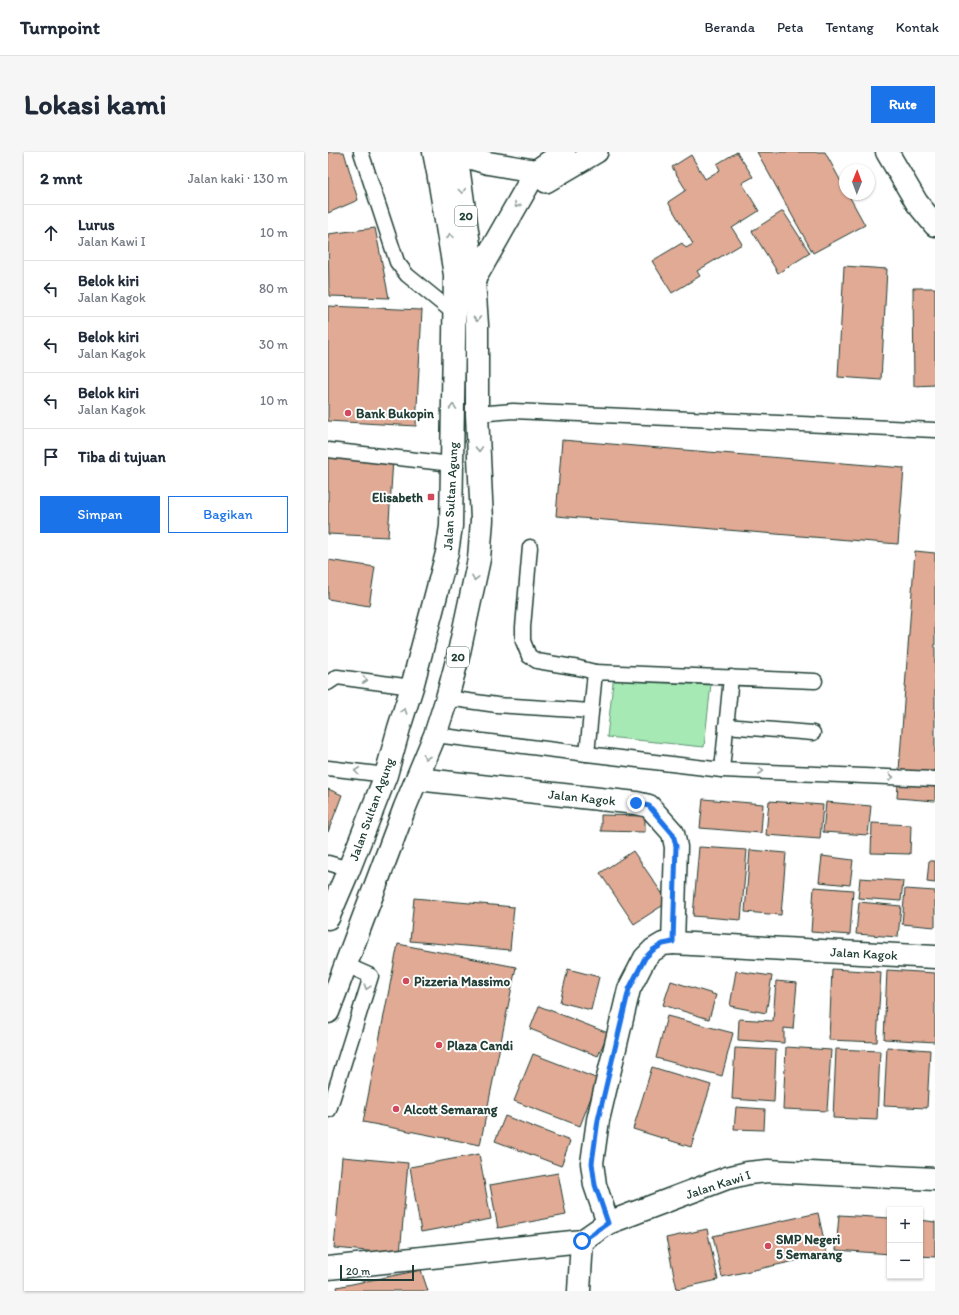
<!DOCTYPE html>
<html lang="id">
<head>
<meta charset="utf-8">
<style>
	body { margin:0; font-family:Itim,sans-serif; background:#f6f6f7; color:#1f2937 }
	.controls { position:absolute; right:12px; bottom:12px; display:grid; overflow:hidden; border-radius:0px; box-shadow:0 1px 3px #0004 }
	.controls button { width:36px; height:36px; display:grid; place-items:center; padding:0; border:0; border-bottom:1px solid #e0e1e3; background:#fff; color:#1f2937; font:20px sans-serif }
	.compass { position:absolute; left:511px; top:12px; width:36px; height:36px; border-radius:50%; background:#fff; box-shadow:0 1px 3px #0004; rotate:1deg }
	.scale { position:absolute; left:12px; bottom:10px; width:74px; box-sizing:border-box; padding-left:4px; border:2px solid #1f3d34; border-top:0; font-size:11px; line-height:14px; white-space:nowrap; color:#1f3d34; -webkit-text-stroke:3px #fff; paint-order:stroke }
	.stop { position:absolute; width:12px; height:12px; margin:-9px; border:3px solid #1a73e8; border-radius:50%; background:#fff }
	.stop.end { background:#1a73e8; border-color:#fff; box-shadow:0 1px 4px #0008 }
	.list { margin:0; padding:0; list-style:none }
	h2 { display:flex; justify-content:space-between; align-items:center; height:52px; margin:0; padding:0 16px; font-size:17px }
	h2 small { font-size:13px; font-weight:400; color:#747a83 }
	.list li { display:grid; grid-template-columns:26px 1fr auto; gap:12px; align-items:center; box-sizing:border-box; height:56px; padding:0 16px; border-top:1px solid #e0e1e3 }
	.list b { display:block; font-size:15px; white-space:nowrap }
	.list p { margin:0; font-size:13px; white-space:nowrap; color:#747a83 }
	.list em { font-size:13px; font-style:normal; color:#747a83 }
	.actions { display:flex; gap:8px; padding:12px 16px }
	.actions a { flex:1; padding:9px 0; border:1px solid #1a73e8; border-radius:0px; text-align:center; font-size:14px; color:#1a73e8 }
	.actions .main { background:#1a73e8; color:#fff }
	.icon { flex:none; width:22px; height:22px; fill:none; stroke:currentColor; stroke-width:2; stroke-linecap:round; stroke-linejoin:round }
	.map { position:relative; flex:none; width:607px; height:1139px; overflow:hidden; border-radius:0px }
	header { display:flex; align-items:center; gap:24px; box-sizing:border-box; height:56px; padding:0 20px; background:#fff; border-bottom:1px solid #e0e1e3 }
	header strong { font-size:19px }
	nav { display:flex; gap:22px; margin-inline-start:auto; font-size:14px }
	.intro { display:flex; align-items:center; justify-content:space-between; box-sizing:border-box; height:96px; padding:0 24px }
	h1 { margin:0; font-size:28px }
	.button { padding:10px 18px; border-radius:0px; background:#1a73e8; color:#fff; font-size:14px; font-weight:700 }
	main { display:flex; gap:24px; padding:0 24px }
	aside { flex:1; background:#fff; border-radius:0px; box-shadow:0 1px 3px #0004 }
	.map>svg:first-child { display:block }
</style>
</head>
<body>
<header>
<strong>Turnpoint</strong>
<nav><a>Beranda</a><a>Peta</a><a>Tentang</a><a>Kontak</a></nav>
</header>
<div class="intro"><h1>Lokasi kami</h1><a class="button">Rute</a></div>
<main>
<aside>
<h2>2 mnt<small>Jalan kaki · 130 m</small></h2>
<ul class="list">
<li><svg class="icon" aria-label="ahead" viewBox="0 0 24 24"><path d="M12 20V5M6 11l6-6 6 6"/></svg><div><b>Lurus</b><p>Jalan Kawi I</p></div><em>10 m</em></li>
<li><svg class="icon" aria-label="left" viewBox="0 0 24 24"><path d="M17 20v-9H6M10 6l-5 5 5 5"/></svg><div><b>Belok kiri</b><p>Jalan Kagok</p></div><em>80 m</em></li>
<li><svg class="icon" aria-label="left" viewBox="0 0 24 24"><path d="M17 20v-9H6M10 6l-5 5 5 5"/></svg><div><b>Belok kiri</b><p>Jalan Kagok</p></div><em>30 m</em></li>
<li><svg class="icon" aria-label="left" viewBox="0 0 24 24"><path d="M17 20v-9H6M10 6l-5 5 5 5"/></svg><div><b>Belok kiri</b><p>Jalan Kagok</p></div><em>10 m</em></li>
<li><svg class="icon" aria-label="arrive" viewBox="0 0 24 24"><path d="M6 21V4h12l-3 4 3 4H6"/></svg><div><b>Tiba di tujuan</b></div></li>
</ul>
<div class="actions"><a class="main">Simpan</a><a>Bagikan</a></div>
</aside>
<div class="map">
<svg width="607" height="1139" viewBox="0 0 607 1139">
	<rect width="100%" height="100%" fill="#fff"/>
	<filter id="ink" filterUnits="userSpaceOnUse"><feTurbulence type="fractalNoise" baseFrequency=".025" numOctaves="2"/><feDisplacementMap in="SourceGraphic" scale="8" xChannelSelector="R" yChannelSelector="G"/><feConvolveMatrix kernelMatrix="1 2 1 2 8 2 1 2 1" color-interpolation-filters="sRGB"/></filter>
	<g filter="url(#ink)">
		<path fill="#a6e9b4" stroke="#629374" d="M286,522l97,10 -7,63 -97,-10z"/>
		<g fill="#e0aa95" stroke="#1f3d34">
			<path d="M0,0h16l14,48 -30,13z"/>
			<path d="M409,0l16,25 -11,6 17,28 -27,17 10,16 -45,27 3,5 -28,17 -20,-32 30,-18 4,5 7,-4 -25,-42 18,-12 -14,-23 19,-12 14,24 15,-9 -3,-6z"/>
			<path d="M429,0h68l20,37v5h3l17,31 -52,28z"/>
			<path d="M455,59l27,42 -32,20 -26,-42z"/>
			<path d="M47,76l14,70 -60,-2 -1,-62z"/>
			<path d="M516,114l43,3 -6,111 -43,-3z"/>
			<path d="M585,136h22v97l-21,1z"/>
			<path d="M0,154l94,4 -6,116 -88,-5z"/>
			<path d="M234,288l342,28 -6,76 -342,-28z"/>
			<path d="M0,304l65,3 -5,78 -60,-3z"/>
			<path d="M587,399l20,2v248l-38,-3z"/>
			<path d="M0,408l47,7 -6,39 -41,-7z"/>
			<path d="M0,637l14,6 -14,37z"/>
			<path d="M375,647l60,5 -2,29 -61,-5z"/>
			<path d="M441,649l54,4 -3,34 -54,-4z"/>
			<path d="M498,650l45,4 -3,29 -45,-3z"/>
			<path d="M273,663l44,1v16l-44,-1z"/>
			<path d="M544,671l39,2 -1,29 -39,-1z"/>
			<path d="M371,695l48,3 -6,70 -48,-4z"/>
			<path d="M422,698l36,3 -5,62 -36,-3z"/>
			<path d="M305,699l35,51 -34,22 -34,-51z"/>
			<path d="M494,704l31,4 -3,25 -31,-3z"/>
			<path d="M601,709h6v22l-8,-1z"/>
			<path d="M532,726l43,3 -2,20 -43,-3z"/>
			<path d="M486,735l39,3 -3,45 -39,-3z"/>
			<path d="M577,737l30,2v36l-33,-3z"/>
			<path d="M86,746l100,9 -4,43 -100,-9z"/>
			<path d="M531,750l42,4 -3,31 -42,-3z"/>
			<path d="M70,792l118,23 -36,178 -117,-23z"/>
			<path d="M240,817l31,8 -8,33 -31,-8z"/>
			<path d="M504,817l49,3 -4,70 -48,-2z"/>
			<path d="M559,818l48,3v69l-51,-3z"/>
			<path d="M408,819l36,5 -6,37 -36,-7z"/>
			<path d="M343,829l45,14 -7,24 -46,-14z"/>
			<path d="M448,829l21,2 -4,46 -9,-1v15l-46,-3 1,-21 34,2z"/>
			<path d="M211,854l69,27 -10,23 -68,-27z"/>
			<path d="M339,864l66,17 -11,43 -66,-18z"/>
			<path d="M458,895l45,3 -4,61 -44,-2z"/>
			<path d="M559,895l43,3 -3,58 -43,-2z"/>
			<path d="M407,896l41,2 -2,52 -42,-3z"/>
			<path d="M508,897l44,2 -3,69 -44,-2z"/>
			<path d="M205,902l65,25 -18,47 -66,-25z"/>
			<path d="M324,915l59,18 -20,62 -58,-18z"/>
			<path d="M408,955l29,2 -1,21 -30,-1z"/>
			<path d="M177,964l65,25 -9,25 -66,-25z"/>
			<path d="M151,1002l12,65 -70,13 -11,-65z"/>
			<path d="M14,1005l66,6 -8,91 -66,-6z"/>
			<path d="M230,1021l8,42 -68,13 -8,-43z"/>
			<path d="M490,1061l9,41 -105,23 -9,-41z"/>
			<path d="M511,1063l51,3v36l-54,-4z"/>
			<path d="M592,1068l15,2v35l-15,-1z"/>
			<path d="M379,1077l11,51 -41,9 -11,-51z"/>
			<path d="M93,1118l7,21h-90l-1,-4z"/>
		</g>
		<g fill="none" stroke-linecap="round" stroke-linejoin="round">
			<defs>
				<g id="service">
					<path d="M33,0l36,110 10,13 48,39"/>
					<path d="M149,262l36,-3 422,19"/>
					<path d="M0,298l124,14"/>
					<path d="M202,395l-7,80v14l6,15 8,5 42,7 16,4"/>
					<path d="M0,531l9,-6 75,10"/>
					<path d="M119,546l50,7 94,6"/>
					<path d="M398,574l87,7"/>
					<path d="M107,583l152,19 135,16 9,-93"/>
					<path d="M259,602l8,-82 220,9"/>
					<path d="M0,616l58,7"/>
					<path d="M394,618l213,9"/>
					<path d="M0,711l21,6"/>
					<path d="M0,957l1,1 42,-134 -25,-11"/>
				</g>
				<path id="pedestrian" d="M208,19l10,11 51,-30"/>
				<g id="minor">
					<path d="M559,0l30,51 18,22"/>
					<path d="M89,627l219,24 13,3 24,27 3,14 -3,96 -10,1 -10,6 -8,8 -16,31 -31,131 -6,43 3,22 13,38"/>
					<path d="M345,791l262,14"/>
					<path d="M251,1139l3,-50"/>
				</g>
				<path id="tertiary" d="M0,1116l254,-27 26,-18 119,-45 21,-5 20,-2 167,8"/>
				<g id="trunk">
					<path d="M124,0l36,11 48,8"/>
					<path d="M146,128l62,-109 28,-19"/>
					<path d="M0,766l21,-49 37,-94 13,-47 13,-41 35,-134 4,-27 1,-62 3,-189 -17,-103 -4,-20"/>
					<path d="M0,860l77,-205 30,-72 12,-37 11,-41 21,-98 3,-39 -5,-106v-89l-3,-45 -18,-128"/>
				</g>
			</defs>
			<use href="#service" stroke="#1f3d34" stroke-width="17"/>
			<use href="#pedestrian" stroke="#1f3d34" stroke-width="24"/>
			<use href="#minor" stroke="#1f3d34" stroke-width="25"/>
			<use href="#tertiary" stroke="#1f3d34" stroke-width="25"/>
			<use href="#trunk" stroke="#1f3d34" stroke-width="25"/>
			<use href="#service" stroke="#fff" stroke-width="14"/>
			<use href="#pedestrian" stroke="#fff" stroke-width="21"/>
			<use href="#minor" stroke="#fff" stroke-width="22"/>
			<use href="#tertiary" stroke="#fff" stroke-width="22"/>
			<use href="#trunk" stroke="#fff" stroke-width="22"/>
		</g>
		<defs><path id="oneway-chevron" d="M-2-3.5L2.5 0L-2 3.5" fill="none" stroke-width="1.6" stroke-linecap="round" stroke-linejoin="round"/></defs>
		<g stroke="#8f9e9a">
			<use href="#oneway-chevron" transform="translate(134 39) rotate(82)"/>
			<use href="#oneway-chevron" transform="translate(189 53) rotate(120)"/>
			<use href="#oneway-chevron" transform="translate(122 84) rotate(-99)"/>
			<use href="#oneway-chevron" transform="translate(149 167) rotate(87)"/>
			<use href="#oneway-chevron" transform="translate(125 255) rotate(-89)"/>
			<use href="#oneway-chevron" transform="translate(151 297) rotate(88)"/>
			<use href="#oneway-chevron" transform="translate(147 426) rotate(102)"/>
			<use href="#oneway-chevron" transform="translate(37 528) rotate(6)"/>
			<use href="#oneway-chevron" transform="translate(76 559) rotate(-72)"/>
			<use href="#oneway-chevron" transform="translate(98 605) rotate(112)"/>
			<use href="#oneway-chevron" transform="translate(29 619) rotate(-173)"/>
			<use href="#oneway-chevron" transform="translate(433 619) rotate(3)"/>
			<use href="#oneway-chevron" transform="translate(563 625) rotate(3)"/>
			<use href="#oneway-chevron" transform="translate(39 835) rotate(107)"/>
		</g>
	</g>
	<g fill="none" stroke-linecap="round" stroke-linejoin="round" filter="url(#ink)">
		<path stroke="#1a73e8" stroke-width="5" d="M254,1089l26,-18 -13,-38 -3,-22 6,-43 31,-131 16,-31 8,-8 10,-6 10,-2 3,-96 -3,-12 -24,-28 -13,-3"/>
	</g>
	<g fill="#d1495b" stroke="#fff" stroke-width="1.5">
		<circle cx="20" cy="261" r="4"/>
		<rect x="99" y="341" width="8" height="8" rx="2"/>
		<circle cx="78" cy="829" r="4"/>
		<circle cx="111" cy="893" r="4"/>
		<circle cx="68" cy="957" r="4"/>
		<circle cx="440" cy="1094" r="4"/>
	</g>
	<g text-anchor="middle" stroke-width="4" stroke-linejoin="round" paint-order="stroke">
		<g fill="#fff" stroke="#627771" stroke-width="1">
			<rect x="127" y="54" width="22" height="20" rx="3"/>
			<rect x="119" y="495" width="22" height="20" rx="3"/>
		</g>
		<g font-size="12" font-weight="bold" fill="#1f3d34">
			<text x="138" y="68">20</text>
			<text x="130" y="509">20</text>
		</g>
		<g font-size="13" font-weight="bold" fill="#1f3d34" stroke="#fff" text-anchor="start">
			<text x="28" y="266">Bank Bukopin</text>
			<text x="95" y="350" text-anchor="end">Elisabeth</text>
			<text x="86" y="834">Pizzeria Massimo</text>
			<text x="119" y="898">Plaza Candi</text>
			<text x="76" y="962">Alcott Semarang</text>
			<text x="448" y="1092">SMP Negeri<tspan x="448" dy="15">5 Semarang</tspan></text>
		</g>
		<g font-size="13" fill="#1f3d34" stroke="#fff">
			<text transform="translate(122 344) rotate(-87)" y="5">Jalan Sultan Agung</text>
			<text transform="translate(254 645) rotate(6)" y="5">Jalan Kagok</text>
			<text transform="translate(43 657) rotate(-70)" y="5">Jalan Sultan Agung</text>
			<text transform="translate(536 801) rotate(3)" y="5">Jalan Kagok</text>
			<text transform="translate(390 1032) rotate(-18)" y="5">Jalan Kawi I</text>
		</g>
	</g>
</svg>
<div class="controls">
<button>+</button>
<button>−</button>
</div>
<svg class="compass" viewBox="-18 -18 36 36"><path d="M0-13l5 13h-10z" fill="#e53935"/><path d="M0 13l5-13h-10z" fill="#747a83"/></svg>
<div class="scale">20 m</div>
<div class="stop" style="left:254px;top:1089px"></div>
<div class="stop end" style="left:308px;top:651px"></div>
</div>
</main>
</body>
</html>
